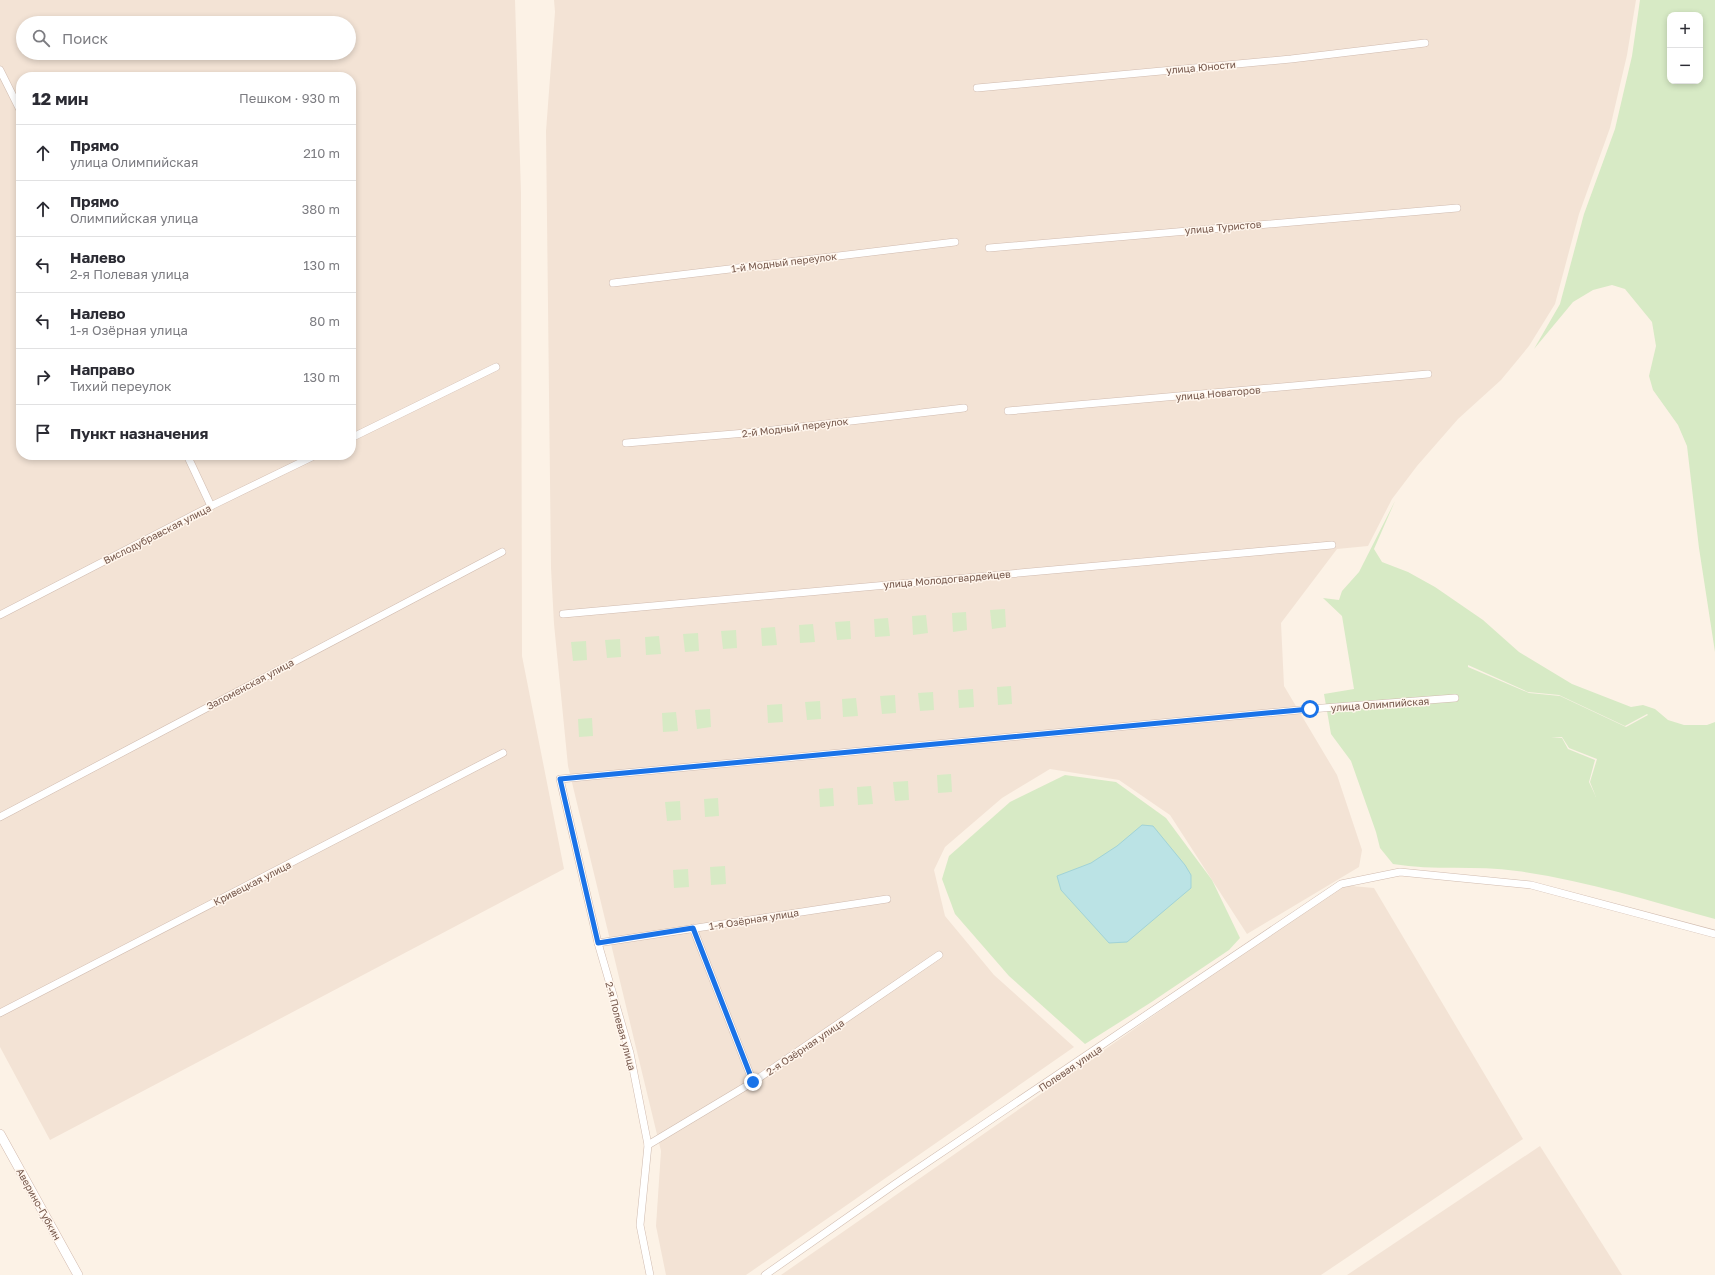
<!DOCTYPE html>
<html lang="ru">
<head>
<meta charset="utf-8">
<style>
	body { margin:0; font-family:"Golos Text",sans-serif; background:#f7f7f7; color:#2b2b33 }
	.controls { position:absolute; right:12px; top:12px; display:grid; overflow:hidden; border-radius:8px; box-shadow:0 2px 6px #0003 }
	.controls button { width:36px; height:36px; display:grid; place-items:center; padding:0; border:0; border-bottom:1px solid #e1e1e2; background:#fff; color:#2b2b33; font:20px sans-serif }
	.stop { position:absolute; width:12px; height:12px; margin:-9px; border:3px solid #1a73e8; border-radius:50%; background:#fff }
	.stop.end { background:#1a73e8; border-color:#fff; box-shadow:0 1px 4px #0008 }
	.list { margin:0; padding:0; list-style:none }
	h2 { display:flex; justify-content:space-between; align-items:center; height:52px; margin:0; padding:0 16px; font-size:17px }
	h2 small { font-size:13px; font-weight:400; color:#7c7c81 }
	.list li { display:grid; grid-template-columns:26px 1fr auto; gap:12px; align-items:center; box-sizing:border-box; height:56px; padding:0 16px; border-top:1px solid #e1e1e2 }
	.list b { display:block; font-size:15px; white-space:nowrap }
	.list p { margin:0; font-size:13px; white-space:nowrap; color:#7c7c81 }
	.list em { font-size:13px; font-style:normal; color:#7c7c81 }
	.icon { flex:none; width:22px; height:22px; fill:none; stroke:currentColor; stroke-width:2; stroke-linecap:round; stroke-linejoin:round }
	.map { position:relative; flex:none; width:1715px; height:1275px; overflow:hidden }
	.search { position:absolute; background:#fff; box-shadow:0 2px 6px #0003; left:16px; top:16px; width:340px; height:44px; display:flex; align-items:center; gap:10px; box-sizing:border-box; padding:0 14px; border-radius:22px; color:#7c7c81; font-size:15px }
	.panel { position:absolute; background:#fff; box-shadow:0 2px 6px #0003; left:16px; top:72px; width:340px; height:388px; border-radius:16px }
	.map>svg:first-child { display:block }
</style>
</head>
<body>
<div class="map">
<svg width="1715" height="1275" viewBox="0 0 1715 1275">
	<rect width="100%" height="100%" fill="#fcf2e6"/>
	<g fill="#f3e3d5" fill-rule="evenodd">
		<path d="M0,0h515l6,193 1,463 42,213 -514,271 -50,-93zM23,23h326v30h-326zM21,77h330v378h-330z"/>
		<path d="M554,0h1082l-9,55 -17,73 -31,86 -24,90 -26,42 -28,34 -43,39 -41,47 -25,33 -24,47 -31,3 -56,74 3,63 53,89 25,75 -3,17 -112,67 -77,-119 -51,-35 -69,-11 -48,29 -57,49 -11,23 11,46 49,59 80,72 -328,228h-80l-10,-49 5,-75 -93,-385 -14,-142 -3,-56 -5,-437 9,-119z"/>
		<path d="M1341,885l33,3 149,251 -202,136h-540z"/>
		<path d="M1540,1146l82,129h-275z"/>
	</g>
	<g fill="#d7eac5" fill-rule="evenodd">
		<path d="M1640,0h75v652l-16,-104 -12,-102 -9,-21 -25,-35 -4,-14 7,-30 -4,-24 -27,-33 -13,-4 -19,5 -20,12 -39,47 26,-45 24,-90 31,-85 17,-73zM1670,15h30v66h-30z"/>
		<path d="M1395,501l-21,48 8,13 26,10 27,15 48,33 36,32 53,32 59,23 12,-2 12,4 13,11 16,5h23l8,-3v197c-65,-18 -131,-39 -198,-48 -41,-6 -83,0 -124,-7l-13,-16 -4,-16 -25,-71 -20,-27 -7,-40 30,-5 -12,-73 -19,-18 16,2 3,-9 17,-19zM1468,665l60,27 31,3 66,31 22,-12 1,1 -22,12 -66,-31 -31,-3 -61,-26v1zM1551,737h11l7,11 28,11 -7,23 6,15 -7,-15 6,-22 -27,-11 -6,-11z"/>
		<path d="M1005,609l1,18 -14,2 -2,-19z"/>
		<path d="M966,612l1,18 -14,2 -1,-19z"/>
		<path d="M926,615l2,18 -15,2 -1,-19z"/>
		<path d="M888,618l2,18 -15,1 -1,-18z"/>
		<path d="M850,621l1,18 -14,1 -2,-18z"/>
		<path d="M813,624l2,18 -15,1 -1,-18z"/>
		<path d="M775,627l2,18 -15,1 -1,-18z"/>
		<path d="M736,630l1,18 -14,1 -2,-18z"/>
		<path d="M698,633l1,18 -14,1 -2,-18z"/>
		<path d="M659,636l2,18 -15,1 -1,-18z"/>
		<path d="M620,639l1,18 -14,1 -2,-18z"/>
		<path d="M586,641l1,19 -14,1 -2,-19z"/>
		<path d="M1011,686l1,18 -14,1 -1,-18z"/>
		<path d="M973,689l1,18 -15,1 -1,-18z"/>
		<path d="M933,692l1,18 -14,1 -2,-18z"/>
		<path d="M895,695l1,18 -14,1 -2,-18z"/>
		<path d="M856,698l2,18 -15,1 -1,-18z"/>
		<path d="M820,701l1,18 -14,1 -2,-18z"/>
		<path d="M782,704l1,18 -15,1 -1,-18z"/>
		<path d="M710,709l1,18 -14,2 -2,-19z"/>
		<path d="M676,712l2,19 -15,1 -1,-19z"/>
		<path d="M592,718l1,18 -14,1 -1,-18z"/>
		<path d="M951,774l1,18 -14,1 -1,-18z"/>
		<path d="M1065,775l51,7 50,36 46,62 28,58 -11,12 -79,53 -65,41 -76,-68 -54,-62 -13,-35 7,-23 61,-54z"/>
		<path d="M908,781l1,19 -14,1 -2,-19z"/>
		<path d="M871,786l2,18 -15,1 -1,-18z"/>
		<path d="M833,788l1,18 -14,1 -1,-18z"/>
		<path d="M718,798l1,18 -14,1 -1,-18z"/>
		<path d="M680,801l1,19 -14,1 -2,-19z"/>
		<path d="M725,866l1,18 -15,1 -1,-18z"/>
		<path d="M688,869l1,18 -15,1 -1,-18z"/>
	</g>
	<path fill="#bbe3e5" stroke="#a1d3d7" d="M1142,825l11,1 32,39 6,10v13l-64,54 -18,1 -48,-53 -4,-14 34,-13 26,-17z"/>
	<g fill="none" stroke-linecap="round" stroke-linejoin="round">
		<defs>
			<g id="street">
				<path d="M0,70l21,42"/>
				<path d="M977,88l314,-29 134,-16"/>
				<path d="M989,248l468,-40"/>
				<path d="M613,283l342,-41"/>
				<path d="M1008,411l420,-37"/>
				<path d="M351,438l145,-71"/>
				<path d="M626,443l120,-10 218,-25"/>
				<path d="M187,455l24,51"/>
				<path d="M563,614l769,-69"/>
				<path d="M0,615l211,-109 105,-51"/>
				<path d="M0,817l502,-265"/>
				<path d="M693,928l60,154"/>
				<path d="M598,943l289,-44"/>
				<path d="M0,1013l503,-260"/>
				<path d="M648,1145l105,-63 186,-127"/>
				<path d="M650,1275l-10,-50 8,-80 -18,-92 -32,-110 -38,-164 750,-70 145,-11"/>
				<path d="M765,1275l130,-91 446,-300 59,-12 131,13 184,49"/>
			</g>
			<path id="secondary" d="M0,1134l78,141"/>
		</defs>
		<use href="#street" stroke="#d0bbaf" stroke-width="8"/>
		<use href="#secondary" stroke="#d2baad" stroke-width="10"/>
		<use href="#street" stroke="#fff" stroke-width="7"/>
		<use href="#secondary" stroke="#fff" stroke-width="9"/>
	</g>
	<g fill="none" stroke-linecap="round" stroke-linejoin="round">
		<path stroke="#1a73e8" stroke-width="5" d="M753,1082l-60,-154 -95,15 -38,-164 750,-70"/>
	</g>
	<g text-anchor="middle" stroke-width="3" stroke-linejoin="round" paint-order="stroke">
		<g font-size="10" fill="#75574b" stroke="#fff6ed">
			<text transform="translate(1201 67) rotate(-5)" y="4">улица Юности</text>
			<text transform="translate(1223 227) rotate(-5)" y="4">улица Туристов</text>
			<text transform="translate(784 262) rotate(-7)" y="4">1-й Модный переулок</text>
			<text transform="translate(1218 393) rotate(-5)" y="4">улица Новаторов</text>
			<text transform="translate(795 427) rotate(-7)" y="4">2-й Модный переулок</text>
			<text transform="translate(157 534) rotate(-27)" y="4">Вислодубравская улица</text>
			<text transform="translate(947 579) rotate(-5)" y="4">улица Молодогвардейцев</text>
			<text transform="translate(250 684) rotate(-28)" y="4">Заломенская улица</text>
			<text transform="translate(1380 704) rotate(-4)" y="4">улица Олимпийская</text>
			<text transform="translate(252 883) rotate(-27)" y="4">Кривецкая улица</text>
			<text transform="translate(754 919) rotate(-9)" y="4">1-я Озёрная улица</text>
			<text transform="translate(621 1026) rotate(75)" y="4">2-я Полевая улица</text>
			<text transform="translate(805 1047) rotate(-34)" y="4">2-я Озёрная улица</text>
			<text transform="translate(1070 1068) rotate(-34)" y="4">Полевая улица</text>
			<text transform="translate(39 1204) rotate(61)" y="4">Аверино-Губкин</text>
		</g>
	</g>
</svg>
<div class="controls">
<button>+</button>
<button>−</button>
</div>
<div class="stop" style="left:1310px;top:709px"></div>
<div class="stop end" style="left:753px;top:1082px"></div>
<div class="search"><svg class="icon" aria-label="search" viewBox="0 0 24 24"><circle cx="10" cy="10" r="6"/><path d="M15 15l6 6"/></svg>Поиск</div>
<section class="panel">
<h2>12 мин<small>Пешком · 930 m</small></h2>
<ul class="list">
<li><svg class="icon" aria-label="ahead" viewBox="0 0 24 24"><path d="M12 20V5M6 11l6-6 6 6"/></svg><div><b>Прямо</b><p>улица Олимпийская</p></div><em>210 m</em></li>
<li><svg class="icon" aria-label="ahead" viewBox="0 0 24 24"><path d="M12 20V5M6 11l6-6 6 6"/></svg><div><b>Прямо</b><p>Олимпийская улица</p></div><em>380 m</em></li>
<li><svg class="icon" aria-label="left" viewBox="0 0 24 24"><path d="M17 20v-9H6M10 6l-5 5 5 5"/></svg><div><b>Налево</b><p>2-я Полевая улица</p></div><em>130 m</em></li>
<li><svg class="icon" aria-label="left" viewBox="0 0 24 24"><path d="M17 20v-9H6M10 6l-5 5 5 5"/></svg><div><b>Налево</b><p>1-я Озёрная улица</p></div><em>80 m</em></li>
<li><svg class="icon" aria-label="right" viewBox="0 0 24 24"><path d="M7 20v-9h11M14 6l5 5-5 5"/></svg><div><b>Направо</b><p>Тихий переулок</p></div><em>130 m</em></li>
<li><svg class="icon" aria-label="arrive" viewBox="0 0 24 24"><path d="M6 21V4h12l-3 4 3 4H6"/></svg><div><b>Пункт назначения</b></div></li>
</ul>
</section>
</div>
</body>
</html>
